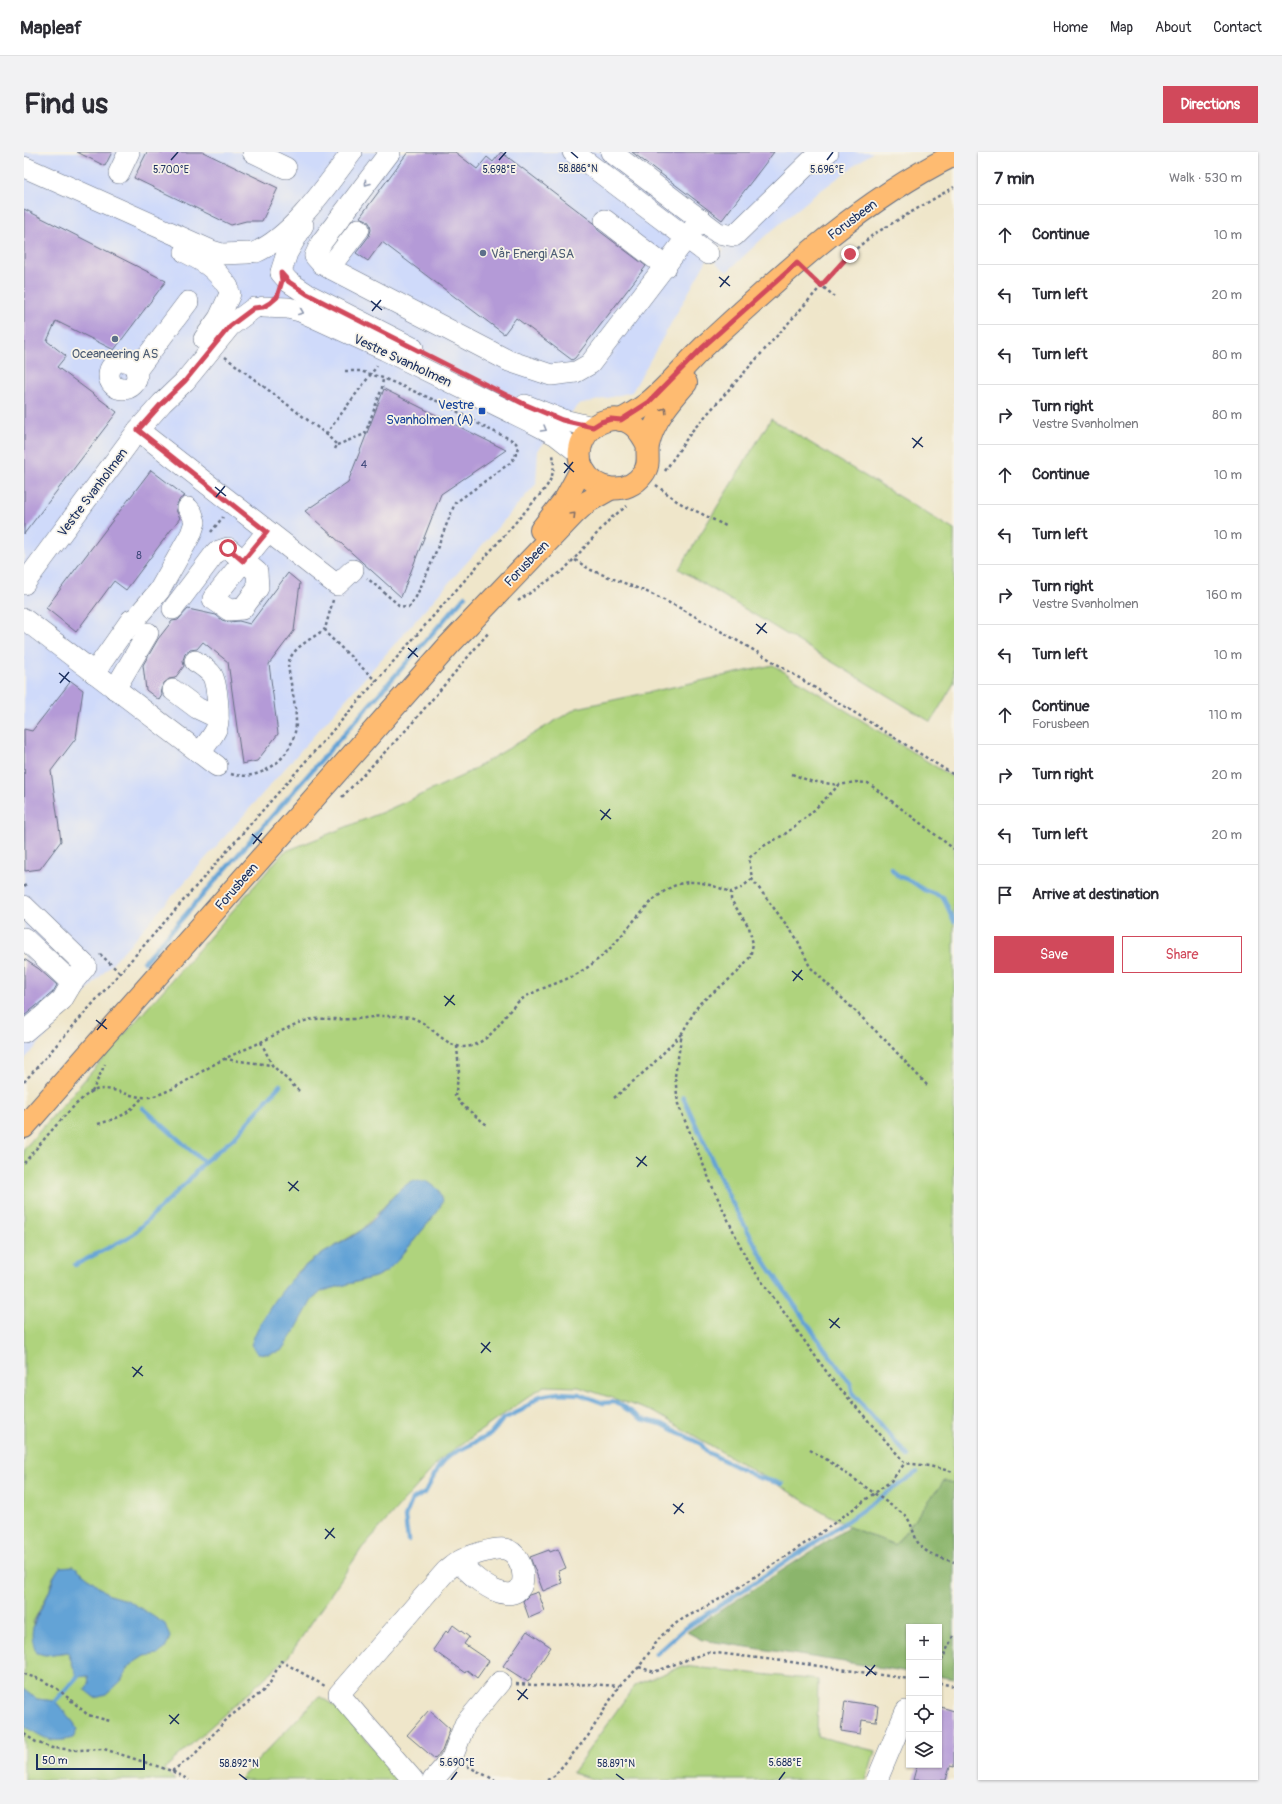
<!DOCTYPE html>
<html lang="en">
<head>
<meta charset="utf-8">
<style>
	body { margin:0; font-family:Pangolin,sans-serif; background:#f2f2f3; color:#2b2b33 }
	.controls { position:absolute; right:12px; bottom:12px; display:grid; overflow:hidden; border-radius:0px; box-shadow:0 1px 3px #0004 }
	.controls button { width:36px; height:36px; display:grid; place-items:center; padding:0; border:0; border-bottom:1px solid #e1e1e2; background:#fff; color:#2b2b33; font:20px sans-serif }
	.scale { position:absolute; left:12px; bottom:10px; width:109px; box-sizing:border-box; padding-left:4px; border:2px solid #1b2f5e; border-top:0; font-size:11px; line-height:14px; white-space:nowrap; color:#1b2f5e; -webkit-text-stroke:3px #f7f3e8; paint-order:stroke }
	.stop { position:absolute; width:12px; height:12px; margin:-9px; border:3px solid #d1495b; border-radius:50%; background:#fff }
	.stop.end { background:#d1495b; border-color:#fff; box-shadow:0 1px 4px #0008 }
	.list { margin:0; padding:0; list-style:none }
	h2 { display:flex; justify-content:space-between; align-items:center; height:52px; margin:0; padding:0 16px; font-size:17px }
	h2 small { font-size:13px; font-weight:400; color:#7c7c81 }
	.list li { display:grid; grid-template-columns:26px 1fr auto; gap:12px; align-items:center; box-sizing:border-box; height:60px; padding:0 16px; border-top:1px solid #e1e1e2 }
	.list b { display:block; font-size:15px; white-space:nowrap }
	.list p { margin:0; font-size:13px; white-space:nowrap; color:#7c7c81 }
	.list em { font-size:13px; font-style:normal; color:#7c7c81 }
	.actions { display:flex; gap:8px; padding:12px 16px }
	.actions a { flex:1; padding:9px 0; border:1px solid #d1495b; border-radius:0px; text-align:center; font-size:14px; color:#d1495b }
	.actions .main { background:#d1495b; color:#fff }
	.icon { flex:none; width:22px; height:22px; fill:none; stroke:currentColor; stroke-width:2; stroke-linecap:round; stroke-linejoin:round }
	.map { position:relative; flex:none; width:930px; height:1628px; overflow:hidden; border-radius:0px }
	header { display:flex; align-items:center; gap:24px; box-sizing:border-box; height:56px; padding:0 20px; background:#fff; border-bottom:1px solid #e1e1e2 }
	header strong { font-size:19px }
	nav { display:flex; gap:22px; margin-inline-start:auto; font-size:14px }
	.intro { display:flex; align-items:center; justify-content:space-between; box-sizing:border-box; height:96px; padding:0 24px }
	h1 { margin:0; font-size:28px }
	.button { padding:10px 18px; border-radius:0px; background:#d1495b; color:#fff; font-size:14px; font-weight:700 }
	main { display:flex; gap:24px; padding:0 24px }
	aside { flex:1; background:#fff; border-radius:0px; box-shadow:0 1px 3px #0004 }
	.map>svg:first-child { display:block }
</style>
</head>
<body>
<header>
<strong>Mapleaf</strong>
<nav><a>Home</a><a>Map</a><a>About</a><a>Contact</a></nav>
</header>
<div class="intro"><h1>Find us</h1><a class="button">Directions</a></div>
<main>
<div class="map">
<svg width="930" height="1628" viewBox="0 0 930 1628">
	<rect width="100%" height="100%" fill="#f7f3e8"/>
	<filter id="ink" filterUnits="userSpaceOnUse"><feTurbulence type="fractalNoise" baseFrequency=".025" numOctaves="2"/><feDisplacementMap in="SourceGraphic" scale="8" xChannelSelector="R" yChannelSelector="G"/><feConvolveMatrix kernelMatrix="1 2 1 2 8 2 1 2 1" color-interpolation-filters="sRGB"/></filter>
	<filter id="wash" filterUnits="userSpaceOnUse"><feTurbulence type="fractalNoise" baseFrequency=".012" numOctaves="4" result="noise"/><feDisplacementMap in="SourceGraphic" scale="16" xChannelSelector="R" yChannelSelector="G"/><feGaussianBlur stdDeviation="0.9" result="paint"/><feColorMatrix in="noise" values="0 0 0 0 0 0 0 0 0 0 0 0 0 0 0 0 0 1.4 0 .05"/><feComposite in="paint" operator="in"/></filter>
	<g filter="url(#wash)">
		<rect width="100%" height="100%" fill="#efe6ca"/>
		<path fill="#cfdafa" d="M0,0h849l-57,42 -52,43 -37,35 -12,-10 9,-12 -8,-6 -84,148 -54,13 -40,45 -2,34 -407,461 -105,115z"/>
		<g fill="#afd37d" stroke="#65816e" fill-rule="evenodd">
			<path d="M747,267l183,111v153l-23,39 -252,-153z"/>
			<path d="M749,513l181,113v705l-10,-2 -49,64 -46,-18 -195,-115 -75,-25 -35,-1 -102,72 -80,90 -73,108 -125,113 11,11h-151v-56l2,3 37,13 10,-2 4,-8 -3,-7 -19,-22 -18,-2 -13,-10v-540l260,-297 99,-40 79,-36 115,-68zM377,1036l37,23 -40,49 -11,11 -12,6 -53,14 -10,9 -18,-25 18,-15 51,-31zM50,1414l35,29 20,6 29,53 -14,2 -14,9 -9,16 -15,14 -11,3 -10,-8 4,-6 -1,-8 -11,1 -9,-25 -23,3 -12,-33 16,-30 4,-15 7,-10z"/>
			<path d="M659,1514l135,14 -1,56 58,15 -9,29h-268l-26,-7 63,-88z"/>
			<path d="M295,1544l22,14 60,70h-162z"/>
		</g>
		<path fill="#8bb56c" stroke="#537265" d="M920,1329l10,2v196l-15,-3v-49h-30v45l-207,-32 -15,-8 162,-105 46,18z"/>
		<g fill="#64a3d6" stroke="#40699a">
			<path d="M388,1029h15l12,9 4,10 -5,11 -40,49 -11,11 -12,6 -53,14 -10,9 -16,29 -15,22 -13,3 -10,-1 -7,-8c8,-26 39,-69 62,-85 16,-11 34,-19 49,-30 19,-14 29,-37 50,-49z"/>
			<path d="M50,1414l35,29 20,6 36,23 5,13 -5,12 -7,5 -14,2 -14,9 -9,16 -15,14 -11,3 -10,-8 4,-6 -1,-8 -11,1 -9,-25 -23,3 -8,-2c-13,-25 3,-38 12,-61 5,-12 2,-13 11,-25z"/>
			<path d="M0,1537l13,10 18,2 19,22 3,7 -4,8c-22,6 -29,0 -47,-11l-2,-3z"/>
		</g>
		<g fill="none" stroke-linecap="round" stroke-linejoin="round">
			<g stroke="#64a3d6" stroke-width="4.5">
				<path d="M867,716l7,8 13,5 13,9 19,7 11,24"/>
				<path d="M120,810l321,-366"/>
				<path d="M659,945l47,102 35,63 50,73 35,48 3,11 55,62"/>
				<path d="M119,956l61,54"/>
				<path d="M51,1113l56,-29 57,-55 16,-19 29,-23 47,-54"/>
				<path d="M384,1388l-3,-23 7,-17 13,-7 13,-25 10,-12 43,-22 12,-15 19,-9 18,-14 18,-3 21,1 24,9 13,-1 26,17 20,5 39,20 6,8 50,25 25,7"/>
				<path d="M632,1502l28,-25 150,-99 83,-58"/>
				<path d="M31,1549l22,-24"/>
			</g>
		</g>
		<g id="blocks">
			<g fill="#b49ad7">
				<path d="M53,0h35l-7,14z"/>
				<path d="M123,0h56l75,36 -16,33h-16l-15,4 -97,-47z"/>
				<path d="M384,0h47l22,17 10,-12 6,5 8,-10 93,71 4,7 48,36 -71,92 -3,2 -56,-42 -12,16 -122,-92 -14,19 -12,-8 13,-17 2,-6 -1,-6 -3,-4 -7,-3z"/>
				<path d="M608,0h142l-52,68z"/>
				<path d="M0,57l142,72 -52,69 -58,-29 -9,20 19,15 -9,11 60,45 -93,122z"/>
				<path d="M360,237l122,61 -65,44 -40,103 -96,-86 43,-29z"/>
				<path d="M127,318l34,26 -5,3 -3,5 -1,6 4,8 -54,72 -12,-9 -38,51 -30,-24z"/>
				<path d="M264,421l12,10 -6,48 -25,33 9,70 -21,27 -15,3 -14,-102 -25,-20 -6,7 -7,1 -5,4 -2,6 1,6 -9,12 -6,1 -5,4 -3,6 1,6 -3,5 -13,-10 -3,-25 15,-26 14,-18 6,-1 10,-11 28,6 6,5 7,2 10,-1 11,3z"/>
				<path d="M47,529l12,9 -7,48 -25,33 10,70 -21,28 -15,2 -1,-142 8,2z"/>
				<path d="M0,807l15,10 18,16 -4,7 -29,24z"/>
				<path d="M534,1397l8,19 -8,3 4,12 -19,8 -13,-34 19,-7 1,2z"/>
				<path d="M514,1440l7,19 -16,7 -6,-17 6,-6z"/>
				<path d="M429,1473l16,12 -5,7 25,17 -12,17 -10,-8 -2,3 -32,-23 13,-19 2,2z"/>
				<path d="M503,1479l24,16 -23,35 -25,-16z"/>
				<path d="M821,1549l33,5 -2,16 -14,-2 -2,14 -19,-3z"/>
				<path d="M917,1555l13,4v56l-4,-1 -4,14h-33l4,-15h22v-51z"/>
				<path d="M405,1558l21,19 -8,22 -7,8 -28,-24z"/>
			</g>
		</g>
	</g>
	<g filter="url(#ink)">
		<use href="#blocks" fill-opacity="0" stroke="#656f84" stroke-width="1"/>
		<g fill="none" stroke-linecap="round" stroke-linejoin="round">
			<defs>
				<g id="minor">
					<path d="M229,0l33,16"/>
					<path d="M366,0l-69,91 -6,13 7,8 187,97 42,14 25,-3 14,-8 111,-145"/>
					<path d="M549,0l135,102"/>
					<path d="M587,0l107,81 16,3 80,-78 14,-6"/>
					<path d="M0,15l188,84 10,3 26,-1"/>
					<path d="M95,21l10,-21"/>
					<path d="M581,68l61,47"/>
					<path d="M161,100c20,10 30,16 43,35"/>
					<path d="M232,100c37,-16 72,-68 96,-100"/>
					<path d="M305,116l30,-39"/>
					<path d="M257,120l6,-19 16,-28"/>
					<path d="M257,121l8,9 18,12 106,54"/>
					<path d="M239,155l25,1 12,3 85,39 148,73 23,12 23,18"/>
					<path d="M180,187l15,-21 11,-24"/>
					<circle cx="99" cy="223" r="14"/>
					<path d="M112,219l52,-69"/>
					<path d="M501,253l38,15 30,7"/>
					<path d="M114,278l199,155 16,-15"/>
					<path d="M0,432l114,-154 24,-27 23,-22 45,-55 24,-18"/>
					<path d="M149,457l43,-57 12,-4 29,24 1,16 -16,21 -13,1 -16,-11c18,-23 36,-45 54,-67"/>
					<path d="M0,467l193,147"/>
					<path d="M100,480l35,-41 32,-57 4,-12 -3,-9 -4,-5"/>
					<path d="M171,509c6,4 13,8 17,14 5,8 8,43 5,52 -3,9 -12,18 -17,26"/>
					<path d="M70,521l37,-53"/>
					<path d="M91,537l33,-56"/>
					<path d="M149,538l24,18 21,10"/>
					<path d="M0,754l62,60 -14,17 -10,17 -38,32"/>
					<path d="M0,786l48,45"/>
					<path d="M389,1628l-74,-86 107,-123c4,-3 8,-7 12,-9 9,-6 37,-15 47,-13 22,5 29,57 -9,42 -15,-6 -27,-19 -38,-29"/>
					<path d="M409,1628l19,-22 13,-34 35,-42"/>
					<path d="M853,1628l29,-69"/>
				</g>
				<g id="major">
					<path d="M597,268c10,-6 20,-11 28,-18 22,-18 39,-41 60,-60 76,-70 152,-141 245,-187"/>
					<path d="M624,294c-4,-8 -7,-14 -14,-20 -17,-14 -42,-5 -51,14 -4,8 -5,20 0,29 12,23 44,27 60,5 8,-10 3,-19 5,-29 5,-24 23,-45 38,-62"/>
					<path d="M517,378l25,-32 16,-30"/>
					<path d="M0,975l425,-482 127,-133 11,-10 23,-13"/>
				</g>
			</defs>
			<use href="#minor" stroke="#656f84" stroke-width="22"/>
			<use href="#major" stroke="#656f84" stroke-width="24"/>
			<g stroke="#656f84" stroke-width="2.5" stroke-dasharray="3 3" stroke-linecap="butt">
				<path d="M786,124l24,20"/>
				<path d="M201,205l101,77 11,11 -3,6"/>
				<path d="M321,219h15l23,7 63,27 38,22 26,12 6,4 2,4 -3,10 -5,6 -55,40 -26,66 -13,28 -7,10 -9,-1 -33,-28"/>
				<path d="M302,282l51,-68"/>
				<path d="M313,293l28,-11 17,-46 1,-10"/>
				<path d="M641,319l27,-40 158,-177 24,-20 80,-47"/>
				<path d="M632,333l22,17 50,25"/>
				<path d="M187,380l12,-15"/>
				<path d="M551,408l16,10 56,22 35,17 87,50 185,116"/>
				<path d="M309,448l-8,29 2,5 49,47"/>
				<path d="M494,449l46,-31 47,-52 16,-12"/>
				<path d="M207,622c32,9 65,-19 65,-52 0,-19 -6,-39 -8,-58 4,-17 24,-25 37,-35"/>
				<path d="M768,622l18,7 29,4"/>
				<path d="M318,645l66,-69 81,-96"/>
				<path d="M728,727l-11,9 -10,4v8l18,27 4,17 -3,13 -13,16 -38,31 -17,29 -7,43 3,28 35,84 35,74 83,116 74,85 24,3 25,6"/>
				<path d="M0,733l4,4"/>
				<path d="M76,802l20,19"/>
				<path d="M237,890l11,23 27,26"/>
				<path d="M433,894l2,27 -4,23 7,9 25,20"/>
				<path d="M200,907l47,6"/>
				<path d="M0,930l520,-592c9,-12 11,-21 9,-36"/>
				<path d="M903,933l-41,-44 -76,-74 -13,-28 -45,-60 -3,-21 13,-11 23,-13 26,-21 28,-28 16,-3 13,1 86,66"/>
				<path d="M68,940l13,-28"/>
				<path d="M590,946l37,-32 31,-33"/>
				<path d="M74,972c21,-6 29,-9 44,-26"/>
				<path d="M0,1011c14,-16 52,-64 69,-72 20,-8 40,11 61,5 22,-6 48,-26 70,-37 12,-6 25,-11 37,-17 17,-8 34,-21 54,-23 12,-1 25,1 37,0 11,0 22,-3 33,-3 8,0 18,0 25,1 24,6 38,40 66,27 19,-8 27,-28 41,-41 15,-13 38,-18 56,-27 8,-4 17,-10 24,-16 30,-22 57,-81 98,-78 12,1 24,6 36,10"/>
				<path d="M786,1298l19,11 77,55c5,7 6,12 9,20 5,17 24,21 39,26"/>
				<path d="M915,1514l15,-32"/>
				<path d="M615,1515l15,5 54,-20 83,10 118,17"/>
				<path d="M0,1522l18,6 17,10 29,25 22,6"/>
				<path d="M915,1531l15,3"/>
				<path d="M492,1532l41,2 31,-2 31,2"/>
				<path d="M0,1582l12,8 16,6 26,2 26,-1 68,22 17,9"/>
				<path d="M443,1614l28,14"/>
				<path d="M148,1619l21,-15 35,-38 34,-26 8,-9 11,-22 44,25"/>
				<path d="M523,1628l7,-4 34,-40 31,-50 20,-19 22,-31 18,-15 50,-27 93,-62 69,-51 14,-18"/>
			</g>
			<use href="#minor" stroke="#fff" stroke-width="21"/>
			<use href="#major" stroke="#febb71" stroke-width="22"/>
		</g>
		<defs><path id="oneway-chevron" d="M-2-3.5L2.5 0L-2 3.5" fill="none" stroke-width="1.6" stroke-linecap="round" stroke-linejoin="round"/></defs>
		<g stroke="#8d97ae">
			<use href="#oneway-chevron" transform="translate(343 31) rotate(127)"/>
			<use href="#oneway-chevron" transform="translate(277 160) rotate(22)"/>
			<use href="#oneway-chevron" transform="translate(520 277) rotate(30)"/>
		</g>
		<g stroke="#816e67">
			<use href="#oneway-chevron" transform="translate(640 258) rotate(-57)"/>
			<use href="#oneway-chevron" transform="translate(549 363) rotate(-45)"/>
		</g>
	</g>
	<g fill="none" stroke-linecap="round" stroke-linejoin="round" filter="url(#ink)">
		<path stroke="#d1495b" stroke-width="5" d="M204,396l15,13 24,-29 -129,-102 24,-27 23,-22 45,-55 24,-18 9,-1 7,-4 7,-6 5,-16 -1,-8 8,9 18,12 217,110 38,16 31,7 8,-5 10,-3 10,1 28,-18 54,-55 94,-84 24,23 29,-32"/>
	</g>
	<path fill="none" stroke="#1b2f5e" stroke-width="1.5" d="M547,0l7,6M147,8l7,-8M475,8l7,-8M803,8l6,-8M695,125l11,9M696,135l9,-11M347,149l11,9M348,159l9,-11M888,286l11,9M889,296l9,-11M540,311l10,9M540,321l9,-11M191,335l11,9M192,345l9,-11M732,472l11,9M733,482l9,-11M384,496l10,9M384,506l9,-10M35,521l11,9M36,531l9,-11M576,658l11,9M577,668l9,-11M228,682l10,9M229,692l9,-11M768,819l11,9M769,829l9,-11M420,844l11,9M421,854l9,-11M72,868l11,9M73,878l9,-11M612,1005l11,9M613,1015l9,-11M264,1030l11,9M265,1039l9,-10M805,1167l11,9M806,1176l9,-10M457,1191l10,9M457,1201l9,-11M108,1215l11,9M109,1225l9,-11M649,1352l11,9M650,1362l9,-11M301,1377l10,9M301,1387l9,-11M841,1514l11,9M842,1524l9,-11M493,1538l11,9M494,1548l9,-11M145,1563l10,9M146,1572l9,-10M215,1622l8,6M592,1622l8,6M427,1628l6,-8M755,1628l6,-8"/>
	<g fill="#5c6f8a" stroke="#f7f3e8" stroke-width="1.5">
		<circle cx="459" cy="101" r="4"/>
		<circle cx="91" cy="187" r="4"/>
	</g>
	<rect fill="#1a4fb4" stroke="#f7f3e8" stroke-width="1.5" x="454" y="255" width="8" height="8" rx="2"/>
	<g text-anchor="middle" stroke-width="3.5" stroke-linejoin="round" paint-order="stroke">
		<g font-size="11" fill="#414a7c">
			<text x="340" y="316">4</text>
			<text x="115" y="407">8</text>
		</g>
		<g font-size="13" fill="#1b2f5e" stroke="#f7f3e8">
			<text transform="translate(828 67) rotate(-37)" y="5">Forusbeen</text>
			<text transform="translate(379 208) rotate(25)" y="5">Vestre Svanholmen</text>
			<text transform="translate(68 340) rotate(-53)" y="5">Vestre Svanholmen</text>
			<text transform="translate(502 411) rotate(-46)" y="5">Forusbeen</text>
			<text transform="translate(212 734) rotate(-49)" y="5">Forusbeen</text>
		</g>
		<g font-size="13" fill="#4e5e75" stroke="#f7f3e8" text-anchor="start">
			<text x="467" y="106">Vår Energi ASA</text>
			<text x="91" y="206" text-anchor="middle">Oceaneering AS</text>
		</g>
		<g font-size="13" fill="#164399" stroke="#f7f3e8" text-anchor="end">
			<text x="450" y="257">Vestre<tspan x="450" dy="15">Svanholmen (A)</tspan></text>
		</g>
	</g>
	<g font-size="10" text-anchor="middle" fill="#1b2f5e" stroke="#f7f3e8" stroke-width="3.5" stroke-linejoin="round" paint-order="stroke">
		<text x="554" y="20">58.886°N</text>
		<text x="147" y="21">5.700°E</text>
		<text x="475" y="21">5.698°E</text>
		<text x="803" y="21">5.696°E</text>
		<text x="433" y="1614">5.690°E</text>
		<text x="761" y="1614">5.688°E</text>
		<text x="215" y="1615">58.892°N</text>
		<text x="592" y="1615">58.891°N</text>
	</g>
</svg>
<div class="controls">
<button>+</button>
<button>−</button>
<button><svg class="icon" aria-label="locate" viewBox="0 0 24 24"><circle cx="12" cy="12" r="6"/><path d="M12 2v4M12 18v4M2 12h4M18 12h4"/></svg></button>
<button><svg class="icon" aria-label="layers" viewBox="0 0 24 24"><path d="M12 4l9 5-9 5-9-5zM3 14l9 5 9-5"/></svg></button>
</div>
<div class="scale">50 m</div>
<div class="stop" style="left:204px;top:396px"></div>
<div class="stop end" style="left:826px;top:102px"></div>
</div>
<aside>
<h2>7 min<small>Walk · 530 m</small></h2>
<ul class="list">
<li><svg class="icon" aria-label="ahead" viewBox="0 0 24 24"><path d="M12 20V5M6 11l6-6 6 6"/></svg><div><b>Continue</b></div><em>10 m</em></li>
<li><svg class="icon" aria-label="left" viewBox="0 0 24 24"><path d="M17 20v-9H6M10 6l-5 5 5 5"/></svg><div><b>Turn left</b></div><em>20 m</em></li>
<li><svg class="icon" aria-label="left" viewBox="0 0 24 24"><path d="M17 20v-9H6M10 6l-5 5 5 5"/></svg><div><b>Turn left</b></div><em>80 m</em></li>
<li><svg class="icon" aria-label="right" viewBox="0 0 24 24"><path d="M7 20v-9h11M14 6l5 5-5 5"/></svg><div><b>Turn right</b><p>Vestre Svanholmen</p></div><em>80 m</em></li>
<li><svg class="icon" aria-label="ahead" viewBox="0 0 24 24"><path d="M12 20V5M6 11l6-6 6 6"/></svg><div><b>Continue</b></div><em>10 m</em></li>
<li><svg class="icon" aria-label="left" viewBox="0 0 24 24"><path d="M17 20v-9H6M10 6l-5 5 5 5"/></svg><div><b>Turn left</b></div><em>10 m</em></li>
<li><svg class="icon" aria-label="right" viewBox="0 0 24 24"><path d="M7 20v-9h11M14 6l5 5-5 5"/></svg><div><b>Turn right</b><p>Vestre Svanholmen</p></div><em>160 m</em></li>
<li><svg class="icon" aria-label="left" viewBox="0 0 24 24"><path d="M17 20v-9H6M10 6l-5 5 5 5"/></svg><div><b>Turn left</b></div><em>10 m</em></li>
<li><svg class="icon" aria-label="ahead" viewBox="0 0 24 24"><path d="M12 20V5M6 11l6-6 6 6"/></svg><div><b>Continue</b><p>Forusbeen</p></div><em>110 m</em></li>
<li><svg class="icon" aria-label="right" viewBox="0 0 24 24"><path d="M7 20v-9h11M14 6l5 5-5 5"/></svg><div><b>Turn right</b></div><em>20 m</em></li>
<li><svg class="icon" aria-label="left" viewBox="0 0 24 24"><path d="M17 20v-9H6M10 6l-5 5 5 5"/></svg><div><b>Turn left</b></div><em>20 m</em></li>
<li><svg class="icon" aria-label="arrive" viewBox="0 0 24 24"><path d="M6 21V4h12l-3 4 3 4H6"/></svg><div><b>Arrive at destination</b></div></li>
</ul>
<div class="actions"><a class="main">Save</a><a>Share</a></div>
</aside>
</main>
</body>
</html>
